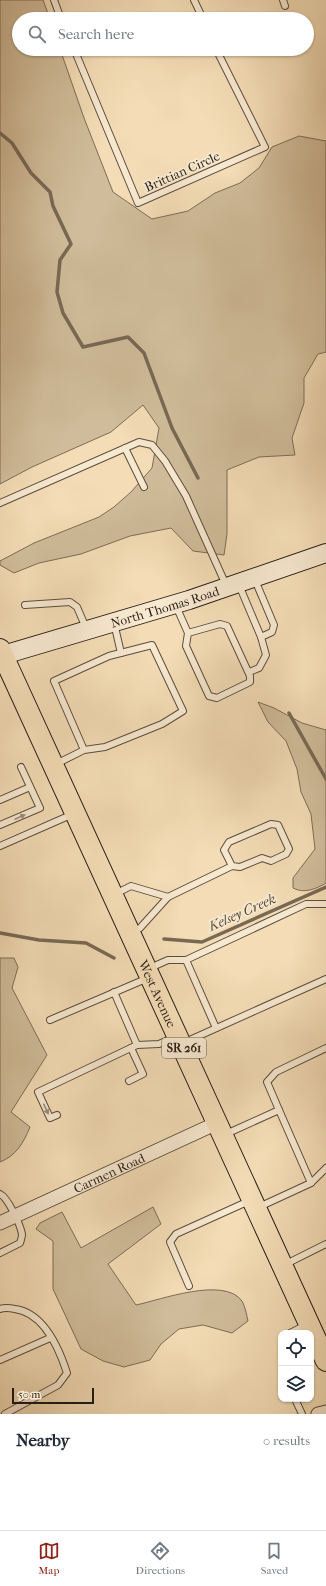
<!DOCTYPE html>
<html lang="en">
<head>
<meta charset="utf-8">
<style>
	body { margin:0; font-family:"IM FELL French Canon",serif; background:#f6f6f7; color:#1f2937 }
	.controls { position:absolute; right:12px; bottom:12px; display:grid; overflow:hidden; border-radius:8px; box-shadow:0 1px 3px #0004 }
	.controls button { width:36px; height:36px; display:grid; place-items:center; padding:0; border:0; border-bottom:1px solid #e0e1e3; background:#fff; color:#1f2937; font:20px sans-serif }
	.scale { position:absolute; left:12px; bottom:10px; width:82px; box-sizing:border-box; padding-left:4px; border:2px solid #281e14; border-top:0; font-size:11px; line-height:14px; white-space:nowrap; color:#281e14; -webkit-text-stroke:3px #f7e8d0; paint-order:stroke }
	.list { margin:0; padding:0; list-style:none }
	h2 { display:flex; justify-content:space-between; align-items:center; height:52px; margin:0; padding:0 16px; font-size:17px }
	h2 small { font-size:13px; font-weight:400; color:#747a83 }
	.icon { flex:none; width:22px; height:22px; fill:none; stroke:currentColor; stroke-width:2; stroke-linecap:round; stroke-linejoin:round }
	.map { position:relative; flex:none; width:326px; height:1414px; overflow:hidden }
	.search { position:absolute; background:#fff; box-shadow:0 1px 3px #0004; left:12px; right:12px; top:12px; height:44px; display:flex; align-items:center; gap:10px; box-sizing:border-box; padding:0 14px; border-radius:22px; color:#747a83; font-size:15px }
	.sheet { height:116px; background:#fff }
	nav { display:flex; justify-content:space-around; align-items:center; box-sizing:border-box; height:56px; border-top:1px solid #e0e1e3; background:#fff; font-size:11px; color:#747a83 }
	nav a { display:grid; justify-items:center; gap:2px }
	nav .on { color:#8f2418 }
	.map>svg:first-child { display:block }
</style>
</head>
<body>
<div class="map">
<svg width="326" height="1414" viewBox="0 0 326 1414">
	<rect width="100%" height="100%" fill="#f3dcb6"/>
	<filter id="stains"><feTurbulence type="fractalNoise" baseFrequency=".005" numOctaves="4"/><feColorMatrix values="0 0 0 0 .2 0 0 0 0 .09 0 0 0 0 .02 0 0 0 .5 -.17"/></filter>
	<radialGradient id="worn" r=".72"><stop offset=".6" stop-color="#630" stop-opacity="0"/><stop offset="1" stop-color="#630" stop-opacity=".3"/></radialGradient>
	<g fill="#d0bc9a" stroke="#7c6d57">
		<path d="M0,0h43l7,19h-31v30h41l24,69 29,74 39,27 36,-8 27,-18 25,-10 19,-15 13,-21 27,-11 27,5v211l-8,2 -14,24v25l-12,35 3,17 -36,2 -32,13v64l-3,21 -31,-4 -22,-23 -41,8 -49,18 -42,9 -25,10 -14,-8v-4l34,-18 65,-26 15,-10 17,-15 21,-24 7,-40 -16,-23 -32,27 -79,35 -32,17z"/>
		<path d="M258,702l16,6 28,15 24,7v153c-10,6 -22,11 -33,5v-10l22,-29 -4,-35 -10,-22 -4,-23 -11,-28 -18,-19z"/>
		<path d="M0,958h14l4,9 -6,21 35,67 -36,57 19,15c-6,15 -14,29 -30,35z"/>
		<path d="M153,1207l8,17 -53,40 28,41c24,-5 88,-29 106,-4 3,5 5,15 6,20l-16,12 -29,-8 -24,4 -18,15 -11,16 -26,7 -21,-6 -22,-12 -28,-60v-48l-17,-12 4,-6 22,-11 19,36z"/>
	</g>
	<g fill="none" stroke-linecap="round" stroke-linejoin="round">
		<g stroke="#786954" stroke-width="3.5">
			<path d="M0,133l12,10 19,30 19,19 3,14 18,38 -11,16 -3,32 6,21 20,34 45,-10 16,16 28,75 26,50"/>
			<path d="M289,713l37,66"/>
			<path d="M0,933l39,7 47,3 28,15"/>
			<path d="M164,939l38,3 124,-55"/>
		</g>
		<defs>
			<g id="lane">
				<path d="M54,0l7,19"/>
				<path d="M194,0l9,19"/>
				<path d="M283,0l2,6"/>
				<path d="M74,49l64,154 127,-56 -49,-98"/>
				<path d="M125,448l19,39"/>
				<path d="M0,503l139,-61 13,3 13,16 21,35 40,89"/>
				<path d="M239,585l22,52 11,-5 2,-7 -19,-45"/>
				<path d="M25,605l45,-3 7,5 9,21"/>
				<path d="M176,606l12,27 -2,13 23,50 8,2 33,-16v-6l-23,-50 -7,-2 -32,9"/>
				<path d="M114,623l7,30"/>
				<path d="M249,672l10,-4 7,-13 -5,-18"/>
				<path d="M56,764l28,-14 21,-3 57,-23 21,-13 -31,-66 -43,11 -55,25 30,69"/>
				<path d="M0,800l30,-13"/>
				<path d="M0,825l40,-17 -19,-41"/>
				<path d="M0,846l73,-32"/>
				<path d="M115,894l16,-8 37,11 64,-31 -8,-16 5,-8 42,-18 7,1 11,24 -3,5 -15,7 -9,-3 -22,9 -8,-1"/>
				<path d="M131,932l9,-4 28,-31"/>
				<path d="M186,960l30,68"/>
				<path d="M150,968l18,-8h18l120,-56h20"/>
				<path d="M114,992l23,53"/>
				<path d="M50,1020l98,-42"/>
				<path d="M183,1043l143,-64"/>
				<path d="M129,1081l14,-7 -12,-26"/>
				<path d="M279,1110l-12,-28 9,-10 50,-24"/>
				<path d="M57,1115l-7,3 -12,-26 99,-47 22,-1 16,-7"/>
				<path d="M226,1134l53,-24 32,73 -52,24"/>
				<path d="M311,1183l15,-15"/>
				<path d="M0,1194c8,4 20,30 22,40 0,3 -1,6 -2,9l-20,10"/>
				<path d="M284,1265l42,-21"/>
				<path d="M189,1286l-19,-44 6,-8 73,-33"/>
				<path d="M0,1309c5,-2 10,-1 15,0 29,4 44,39 52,64l-9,12 -53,29"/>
				<path d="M290,1333l16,-8"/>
				<path d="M0,1360l50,-22"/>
				<path d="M295,1399l7,15"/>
			</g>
			<g id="street">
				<path id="s1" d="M0,1223l217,-100"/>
				<path d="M318,1414l8,-2"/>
			</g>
			<g id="secondary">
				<path id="s2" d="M0,656l189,-56 137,-47"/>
			</g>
			<g id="primary">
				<path id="s3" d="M0,649l326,712"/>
			</g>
		</defs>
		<use href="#lane" stroke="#5b4e3c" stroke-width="8"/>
		<use href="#street" stroke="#5b4e3c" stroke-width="15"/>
		<use href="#secondary" stroke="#281e14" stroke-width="20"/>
		<use href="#primary" stroke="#281e14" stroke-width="22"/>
		<use href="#lane" stroke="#f7e8d0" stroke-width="6"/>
		<use href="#street" stroke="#f7e8d0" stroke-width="13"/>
		<use href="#secondary" stroke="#f7e8d0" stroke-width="18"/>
		<use href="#primary" stroke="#f3dcb6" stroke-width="20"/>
	</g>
	<defs><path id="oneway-solid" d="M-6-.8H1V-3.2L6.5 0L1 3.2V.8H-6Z"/></defs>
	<g fill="#9a8d7b">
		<use href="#oneway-solid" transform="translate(20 817) rotate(-24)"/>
		<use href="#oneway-solid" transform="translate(46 1109) rotate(65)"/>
	</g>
	<g text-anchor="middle" stroke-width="3.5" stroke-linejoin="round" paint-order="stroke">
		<rect fill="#f7e8d0" stroke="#665b4c" stroke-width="1" x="162" y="1038" width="44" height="20" rx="3"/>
		<g font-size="12" font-weight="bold" fill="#281e14">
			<text x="184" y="1052">SR 261</text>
		</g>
		<g font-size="13" fill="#281e14" stroke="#f7e8d0">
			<text transform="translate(182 171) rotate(-24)" y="5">Brittian Circle</text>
			<text dy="5" stroke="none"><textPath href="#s2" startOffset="172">North Thomas Road</textPath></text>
			<text dy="5" stroke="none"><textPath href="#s3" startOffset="379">West Avenue</textPath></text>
			<text dy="5" stroke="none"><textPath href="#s1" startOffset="120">Carmen Road</textPath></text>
		</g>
		<g font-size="14" font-style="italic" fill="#574a39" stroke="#f7e8d0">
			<text transform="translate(242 912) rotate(-24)" y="5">Kelsey Creek</text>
		</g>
	</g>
	<rect width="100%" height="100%" filter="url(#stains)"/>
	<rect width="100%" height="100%" fill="url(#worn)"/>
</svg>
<div class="controls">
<button><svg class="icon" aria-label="locate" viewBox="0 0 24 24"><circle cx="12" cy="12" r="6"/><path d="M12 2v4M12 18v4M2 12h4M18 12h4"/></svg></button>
<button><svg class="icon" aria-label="layers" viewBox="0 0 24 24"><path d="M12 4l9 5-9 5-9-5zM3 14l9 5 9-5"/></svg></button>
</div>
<div class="scale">50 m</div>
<div class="search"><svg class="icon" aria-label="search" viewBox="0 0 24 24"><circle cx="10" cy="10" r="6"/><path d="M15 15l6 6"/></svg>Search here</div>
</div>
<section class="sheet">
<h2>Nearby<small>0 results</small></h2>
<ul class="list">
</ul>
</section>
<nav>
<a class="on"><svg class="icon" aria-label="map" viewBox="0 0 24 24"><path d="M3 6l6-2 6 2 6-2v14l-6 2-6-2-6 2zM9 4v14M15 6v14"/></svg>Map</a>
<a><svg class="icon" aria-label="directions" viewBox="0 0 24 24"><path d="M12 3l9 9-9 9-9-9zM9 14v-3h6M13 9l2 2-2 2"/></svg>Directions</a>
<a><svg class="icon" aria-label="saved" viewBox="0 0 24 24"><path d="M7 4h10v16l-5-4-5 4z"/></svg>Saved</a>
</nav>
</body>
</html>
